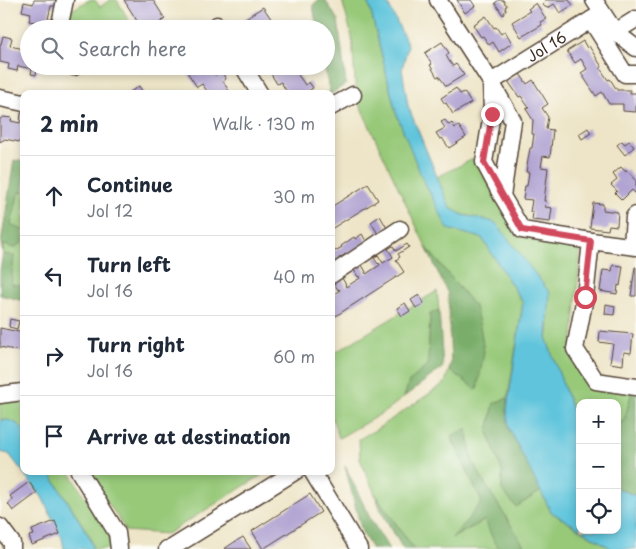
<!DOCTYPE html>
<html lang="en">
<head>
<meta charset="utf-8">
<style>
	body { margin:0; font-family:"Playpen Sans",sans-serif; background:#f6f6f7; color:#1f2937 }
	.controls { position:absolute; right:15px; bottom:15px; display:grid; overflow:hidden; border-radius:10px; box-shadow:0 2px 8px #0003 }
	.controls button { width:45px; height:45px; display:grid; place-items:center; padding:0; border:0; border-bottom:1px solid #e0e1e3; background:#fff; color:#1f2937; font:25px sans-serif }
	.stop { position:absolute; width:15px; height:15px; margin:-11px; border:4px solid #d1495b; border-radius:50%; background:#fff }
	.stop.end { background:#d1495b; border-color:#fff; box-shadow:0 1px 5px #0008 }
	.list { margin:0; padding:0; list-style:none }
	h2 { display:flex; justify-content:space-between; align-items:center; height:65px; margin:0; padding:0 20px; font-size:21px }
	h2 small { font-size:16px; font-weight:400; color:#747a83 }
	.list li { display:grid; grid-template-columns:32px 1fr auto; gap:15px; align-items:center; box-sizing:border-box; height:80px; padding:0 20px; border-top:1px solid #e0e1e3 }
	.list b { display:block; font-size:19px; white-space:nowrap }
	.list p { margin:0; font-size:16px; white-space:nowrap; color:#747a83 }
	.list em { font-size:16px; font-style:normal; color:#747a83 }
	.icon { flex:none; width:28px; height:28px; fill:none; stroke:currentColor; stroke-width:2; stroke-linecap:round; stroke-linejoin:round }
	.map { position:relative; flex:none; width:636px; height:549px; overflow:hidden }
	.search { position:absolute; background:#fff; box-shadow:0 2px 8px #0003; left:20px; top:20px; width:315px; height:55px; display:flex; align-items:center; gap:12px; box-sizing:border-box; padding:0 18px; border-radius:28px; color:#747a83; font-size:19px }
	.panel { position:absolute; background:#fff; box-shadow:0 2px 8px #0003; left:20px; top:90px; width:315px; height:385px; border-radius:10px }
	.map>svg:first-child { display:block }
</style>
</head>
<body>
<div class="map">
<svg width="636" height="549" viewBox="0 0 636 549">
	<rect width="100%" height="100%" fill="#fdfcf7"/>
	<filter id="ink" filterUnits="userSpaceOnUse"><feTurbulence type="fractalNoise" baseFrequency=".02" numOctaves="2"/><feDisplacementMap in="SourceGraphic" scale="10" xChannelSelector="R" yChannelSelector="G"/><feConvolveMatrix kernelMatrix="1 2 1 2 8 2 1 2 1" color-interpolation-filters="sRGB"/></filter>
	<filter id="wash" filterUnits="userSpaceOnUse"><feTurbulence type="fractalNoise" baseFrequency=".0096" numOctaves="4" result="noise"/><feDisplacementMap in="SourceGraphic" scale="20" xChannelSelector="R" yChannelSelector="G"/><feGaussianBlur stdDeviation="1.12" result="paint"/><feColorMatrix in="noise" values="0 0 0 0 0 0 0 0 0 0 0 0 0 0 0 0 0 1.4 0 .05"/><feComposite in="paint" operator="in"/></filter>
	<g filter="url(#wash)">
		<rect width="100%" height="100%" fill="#eee5c8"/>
		<g fill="#97c979" stroke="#697a4c">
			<path d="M89,0h6l5,7 10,-7h7l17,29h-69l-2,-14z"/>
			<path d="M342,0h24l4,8 26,105 52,116 34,9 41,65 -15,95 -14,5 -6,29 14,39v19l14,17 25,-16 10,21 61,37h-86l-42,-67 -12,-22 -5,-31 -16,8 31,65 -28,35 32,-17 9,24 7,5h-88l-39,-55 -15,-35 -1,-20 18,-10 68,-46 4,-13 28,19 -2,-82 -49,-60 -70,-150 -4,-60z"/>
			<path d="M479,156l44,80 58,8 -9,105 21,36 39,6 -8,30 -7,2v-20h-37v29l-33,-92 2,-16 -62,-104 -24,-5 -13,-7 -13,-31z"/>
			<path d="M24,191v41l-2,-2 -11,-4 7,-32z"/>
			<path d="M24,241v45l-13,-1 3,-29 -10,-2 -2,-10 12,4z"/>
			<path d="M437,291l2,19 -9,4 -2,51 -19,17 -5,15 -18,14 -47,27 -8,-23v-60z"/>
			<path d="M12,398l12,7v26c-4,-6 -16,-12 -24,-11v-20z"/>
			<path d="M49,471h20l40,65 2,13h-18l-3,-12z"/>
			<path d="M87,471h176l2,2 -98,61 -42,-3 -1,-4z"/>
		</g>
		<g fill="#79ad69" stroke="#5a6c44">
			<path d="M318,0h7l13,20 8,64 -15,10h-1l-6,-28h2v-37h-9l-4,-24z"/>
			<path d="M14,160l10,2v29l-6,3 -7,31c11,5 13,3 13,16l-10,7 -12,-4 2,10 10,2 -3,28 13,2v15l-24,-6v-24l3,-18 -2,-9z"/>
			<path d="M426,247l49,60 6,24 3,21 -7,38 -28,-20 2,-7 -3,-69z"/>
			<path d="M439,310l4,57 -39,30 5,-15 19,-17 2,-51z"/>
			<path d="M632,391h4v105l-19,-8v-65l7,-2z"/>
			<path d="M508,398l-1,12 2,18 32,63 -25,16 -14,-17v-19l-14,-39 6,-29z"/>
			<path d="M467,429l5,31 12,22 42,67h-24l-7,-5 -10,-24 -33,18 30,-36 -31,-66z"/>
			<path d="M345,466l26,54 18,29h-17l-10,-17z"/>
			<path d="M375,494l39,55h-11l-21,-36z"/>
		</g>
		<g fill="#5ec4dc" stroke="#4c777d">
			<path d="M366,0h20l22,45 -6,24 6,37 42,102 13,7 24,5 9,3 54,70 -3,47 33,92v97l-29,-17 -42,-84 -2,-18 16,-107 -41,-65 -34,-9 -27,-54 -25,-62 -26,-105z"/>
			<path d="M0,420c10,-1 18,2 24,11v40h25l41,67 3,11h-29l-2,-11 -20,-41 -33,-43 -9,-2z"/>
			<path d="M617,488l19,8v53h-24l-31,-19h36z"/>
		</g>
		<g id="blocks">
			<g fill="#b0a3d2">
				<path d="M34,0h23l-1,6h-5l-3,13 5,1 -2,5 -22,-4 2,-8 -9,-2 2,-9 9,2z"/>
				<path d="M124,0h29l12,19 -15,10h-8z"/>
				<path d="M457,0h14l4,6 -10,7z"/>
				<path d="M499,0h4l4,6 -2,1 1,3 -3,5 -8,-12z"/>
				<path d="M545,0h24l4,5 -13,8 -6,-9 -6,4 -3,-1 -2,-2z"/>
				<path d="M536,3l10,16 -6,3 2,3 -21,12 -9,-15 18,-11 -2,-2z"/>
				<path d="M263,7l9,13 5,9h-22l-3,-4 -3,2 -5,-8z"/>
				<path d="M486,16l8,12 2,-1 5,7 4,-3 7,12 -13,9 -6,-10 -4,3 -6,-9 -2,1 -8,-12z"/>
				<path d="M3,36l9,2 -2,8 14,3 2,-8h3v25h9l-2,9 -5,-1 1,-5 -14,-3 -1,5 -9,-2 1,-5 -9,-2v-18h1z"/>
				<path d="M583,41l4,7 2,-2 13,21 -2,1 8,12 2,-1 7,11h13v3h6v19l-13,-1v-7h-14l-7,-12 -6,4 -15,-23 6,-4 -6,-10 -6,4 -8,-12z"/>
				<path d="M442,42l7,11 -3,2 3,6 4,5 3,-2 8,11 -18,11 -7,-10 -2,1 -7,-12 2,-1 -7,-11z"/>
				<path d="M183,66h22l3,4 3,-2 4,7 6,-4 5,8 -3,2 7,12 4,-2 1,3h-26l-7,-10 -5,3z"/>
				<path d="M272,66h29l-6,4 10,15 4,-3 4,6 -9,6h-16l-7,-12 -4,2 -9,-15z"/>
				<path d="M520,74l7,10 6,-4 15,24 -6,4 6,9 -2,12 7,1 -3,27 -7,-1 -2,11 7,1 -4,33h2l-1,6 7,1 -2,14 -18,-2 1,-8h-3l2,-12 -9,-1 2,-13h2l2,-14h-3l4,-24h2l2,-14h-2l1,-14 -7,-11 3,-1 -8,-12 -2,1 -11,-16z"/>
				<path d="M139,86l5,8h-17z"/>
				<path d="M456,88l4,6 4,-2 7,11 -18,11 -7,-11 -1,1 -4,-6z"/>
				<path d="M21,113h3v30l-19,-4 -5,3v-23l3,-2 9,1 -1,3 9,2z"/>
				<path d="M445,120l4,5 3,-2 3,5 4,-2 7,11 -17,11 -7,-10 -2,1 -4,-6 9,-5 -4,-6z"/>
				<path d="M588,128l3,5 -9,6 -3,-5z"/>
				<path d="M622,141l3,3 4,-3 5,6 -9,8 -8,-10z"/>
				<path d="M621,167l5,5 1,-2 9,10v13h-1l-3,-3 -10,10 -7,-7 2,-2 -6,-6 6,-5 -4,-6z"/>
				<path d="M368,184l10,16 -47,29v-22z"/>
				<path d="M593,203l10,1v6l15,2 -1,14 -8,-1 -1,5 -18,-2z"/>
				<path d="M380,216l7,12 -9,6 -7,-12z"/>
				<path d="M362,234l4,7 -7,5 1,1 -13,8 -1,-1 -7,4 1,2 -9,5v-13l3,-2 1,1 7,-4 -1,-1 13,-9 1,2z"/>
				<path d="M407,244l2,3 -11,7 2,3 -4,3 8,12 -73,47v-23l9,-6 -1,-1 -1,1 -4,-7 8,-5 4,7h-1l1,2 14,-9 -1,-2 -1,1 -4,-7 8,-5 4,7h-1l1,2 14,-9 -1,-2 -1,1 -4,-6 4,-3 5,8 10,-6 -5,-8 5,-3 3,5z"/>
				<path d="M613,265l10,1 -3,20 -2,-1 -1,9 -17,-3 3,-21 9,1z"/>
				<path d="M635,267h1v29h-5z"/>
				<path d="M419,295l5,8 -8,5 -5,-8z"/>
				<path d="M405,303l5,8 -8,5 -5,-8z"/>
				<path d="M606,304l9,2 -1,9 -9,-1z"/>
				<path d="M10,319l9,2 -2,8 -8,-2z"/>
				<path d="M0,328l24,5v19l-24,-5z"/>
				<path d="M600,331l33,3 -2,19 -7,-1 -1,13 -13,-2 3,-19 -14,-2z"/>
				<path d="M29,482l8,11 -24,18 -5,-7 5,-4 -3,-4z"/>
				<path d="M310,494l11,18 -58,37 -11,-18z"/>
				<path d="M55,521l5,13 -28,11 -3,-9 5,-1 -2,-5z"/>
				<path d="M243,537l8,12h-27l9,-6z"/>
			</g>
		</g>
	</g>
	<g filter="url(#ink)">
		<use href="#blocks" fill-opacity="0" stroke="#564638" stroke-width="1"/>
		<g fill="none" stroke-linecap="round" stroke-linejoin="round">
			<defs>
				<g id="minor">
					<path d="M438,0l53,82 22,39 -11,75 20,34 69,11 45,6"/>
					<path d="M594,0l21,32 21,16"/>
					<path d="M591,20l34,54h11"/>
					<path d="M217,25l2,4"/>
					<path d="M59,29l6,-29"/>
					<path d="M615,32l21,-13"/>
					<path d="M73,66l1,1"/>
					<path d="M243,66l17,28"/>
					<path d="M0,98l24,5"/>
					<path d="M331,107l22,-12"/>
					<path id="s1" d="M502,196l-18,-34 8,-49 -1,-31 111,-69"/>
					<path d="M591,241l-6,56 -10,52 21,32 40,6"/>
					<path d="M632,246l2,-29 2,-2"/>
					<path d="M331,275l69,-46"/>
					<path d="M0,395l22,-3 2,2"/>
					<path d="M79,471l38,62 2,16"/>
					<path d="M312,471l47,78"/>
					<path d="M0,527l12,16v6"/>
					<path d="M167,549h3l126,-78"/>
				</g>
			</defs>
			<use href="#minor" stroke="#564638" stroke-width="19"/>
			<use href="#minor" stroke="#fff" stroke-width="16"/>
		</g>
	</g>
	<g fill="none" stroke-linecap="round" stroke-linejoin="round" filter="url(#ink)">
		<path stroke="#d1495b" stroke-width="6" d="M492,114l-8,48 38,68 69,11 -6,56"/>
	</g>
	<g text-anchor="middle" stroke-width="4" stroke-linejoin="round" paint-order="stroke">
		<g font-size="15" fill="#3b2a1e" stroke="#fdfcf7">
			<text dy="5" stroke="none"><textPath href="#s1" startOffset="185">Jol 16</textPath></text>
		</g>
	</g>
</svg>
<div class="controls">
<button>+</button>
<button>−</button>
<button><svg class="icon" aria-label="locate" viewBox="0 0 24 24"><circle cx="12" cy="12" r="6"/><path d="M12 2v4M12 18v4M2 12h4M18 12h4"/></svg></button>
</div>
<div class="stop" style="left:585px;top:297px"></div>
<div class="stop end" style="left:492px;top:114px"></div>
<div class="search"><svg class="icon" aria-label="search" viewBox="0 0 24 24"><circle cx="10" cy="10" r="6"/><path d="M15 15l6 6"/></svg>Search here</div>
<section class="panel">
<h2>2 min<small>Walk · 130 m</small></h2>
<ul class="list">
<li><svg class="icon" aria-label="ahead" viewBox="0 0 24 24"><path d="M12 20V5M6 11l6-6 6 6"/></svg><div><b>Continue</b><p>Jol 12</p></div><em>30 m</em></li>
<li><svg class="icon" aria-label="left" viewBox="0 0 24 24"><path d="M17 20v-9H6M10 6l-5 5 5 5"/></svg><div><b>Turn left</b><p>Jol 16</p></div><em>40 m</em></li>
<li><svg class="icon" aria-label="right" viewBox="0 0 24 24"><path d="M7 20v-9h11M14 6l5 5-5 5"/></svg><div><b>Turn right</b><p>Jol 16</p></div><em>60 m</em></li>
<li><svg class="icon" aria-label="arrive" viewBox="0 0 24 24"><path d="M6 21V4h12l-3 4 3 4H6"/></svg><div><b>Arrive at destination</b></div></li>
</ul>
</section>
</div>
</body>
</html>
